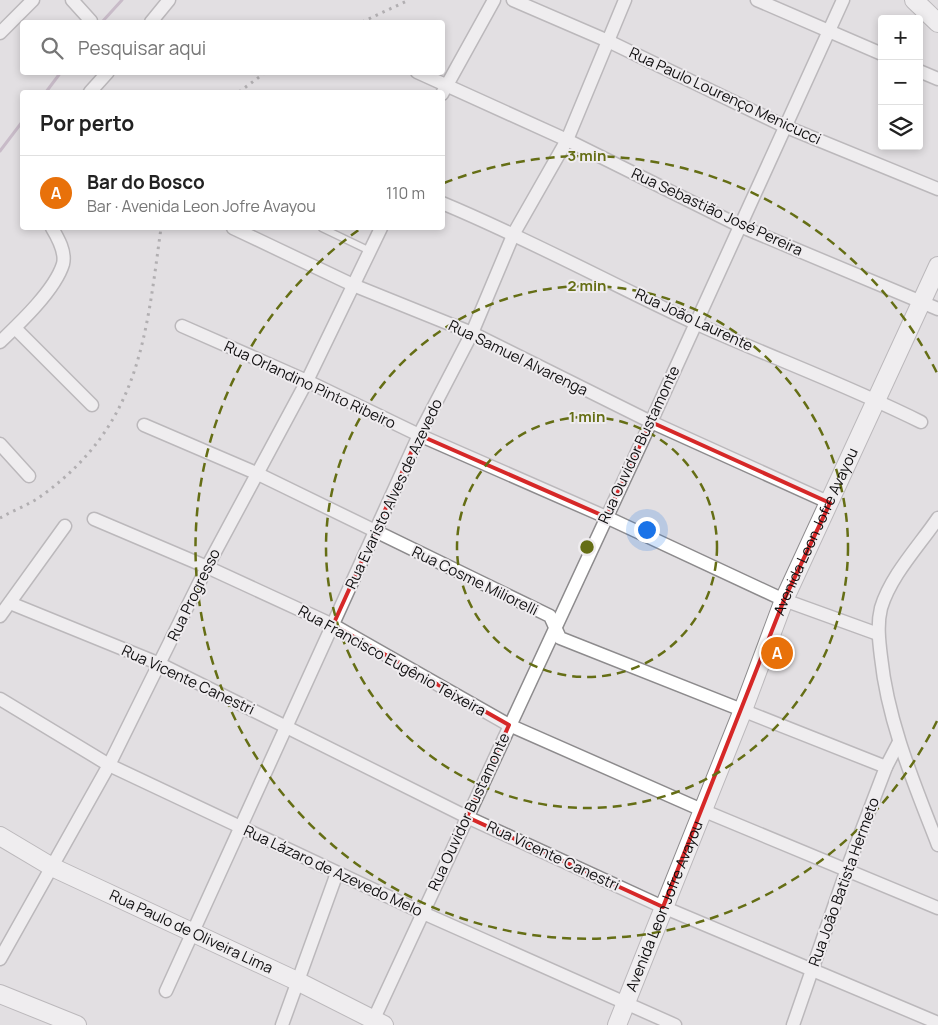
<!DOCTYPE html>
<html lang="pt">
<head>
<meta charset="utf-8">
<style>
	body { margin:0; font-family:Manrope,sans-serif; background:#f6f6f6; color:#222 }
	.controls { position:absolute; right:15px; top:15px; display:grid; overflow:hidden; border-radius:5px; box-shadow:0 2px 8px #0003 }
	.controls button { width:45px; height:45px; display:grid; place-items:center; padding:0; border:0; border-bottom:1px solid #e0e0e0; background:#fff; color:#222; font:25px sans-serif }
	.you { position:absolute; left:646px; top:529px; width:18px; height:18px; margin:-12px; border:4px solid #fff; border-radius:50%; background:#1a73e8; box-shadow:0 0 0 8px #1a73e833 }
	.badge { display:grid; place-items:center; width:32px; height:32px; border-radius:50%; background:#111827; color:#fff; font-size:16px; font-weight:700 }
	.pin { position:absolute; translate:-50% -50%; border:2px solid #fff; box-shadow:0 1px 5px #0006 }
	.list { margin:0; padding:0; list-style:none }
	h2 { display:flex; justify-content:space-between; align-items:center; height:65px; margin:0; padding:0 20px; font-size:21px }
	h2 small { font-size:16px; font-weight:400; color:#767676 }
	.list li { display:grid; grid-template-columns:32px 1fr auto; gap:15px; align-items:center; box-sizing:border-box; height:75px; padding:0 20px; border-top:1px solid #e0e0e0 }
	.list b { display:block; font-size:19px; white-space:nowrap }
	.list p { margin:0; font-size:16px; white-space:nowrap; color:#767676 }
	.list em { font-size:16px; font-style:normal; color:#767676 }
	.icon { flex:none; width:28px; height:28px; fill:none; stroke:currentColor; stroke-width:2; stroke-linecap:round; stroke-linejoin:round }
	.map { position:relative; flex:none; width:938px; height:1025px; overflow:hidden }
	.search { position:absolute; background:#fff; box-shadow:0 2px 8px #0003; left:20px; top:20px; width:425px; height:55px; display:flex; align-items:center; gap:12px; box-sizing:border-box; padding:0 18px; border-radius:5px; color:#767676; font-size:19px }
	.panel { position:absolute; background:#fff; box-shadow:0 2px 8px #0003; left:20px; top:90px; width:425px; height:140px; border-radius:5px }
	.map>svg:first-child { display:block }
</style>
</head>
<body>
<div class="map">
<svg width="938" height="1025" viewBox="0 0 938 1025">
	<rect width="100%" height="100%" fill="#e2dfe2"/>
	<g fill="none" stroke-linecap="round" stroke-linejoin="round">
		<g stroke="#a991a9" stroke-width="3">
			<path d="M102,22l20,-22"/>
			<path d="M46,92l15,-20"/>
			<path d="M0,151l22,-29"/>
		</g>
		<defs>
			<path id="lane" d="M322,228l48,23"/>
			<g id="street">
				<path d="M72,0l19,21"/>
				<path d="M513,0l95,41 176,85 154,63"/>
				<path d="M757,0l125,54"/>
				<path d="M151,22l18,-22"/>
				<path d="M0,33l33,-33"/>
				<path d="M919,71l19,8"/>
				<path d="M417,72l150,68 173,86 198,83"/>
				<path d="M90,92l18,-20"/>
				<path d="M442,94l52,-94"/>
				<path d="M442,203c87,36 169,81 253,120 75,34 152,62 226,99"/>
				<path d="M233,228l120,57 119,48 179,89 179,81"/>
				<path d="M182,326l125,55 112,54 187,82 178,83 94,34"/>
				<path d="M15,328l77,77"/>
				<path d="M0,342c20,-19 55,-52 63,-78 3,-12 -5,-26 -11,-36"/>
				<path d="M144,425l112,48 294,143 10,22 326,129"/>
				<path d="M0,444l29,32"/>
				<path d="M938,518c-19,28 -47,57 -57,90 -4,16 -2,33 0,49 7,66 33,126 57,188"/>
				<path d="M94,519l113,48 126,58 176,100 193,85 236,98"/>
				<path d="M10,603l150,61 307,153 196,90 275,116"/>
				<path d="M0,616l65,-90"/>
				<path d="M0,699l109,66 314,148 252,112"/>
				<path d="M0,959l109,-194 98,-198 100,-186 74,-153"/>
				<path d="M166,991l253,-556 53,-102 42,-100 53,-93 58,-140"/>
				<path d="M282,1025l55,-152"/>
				<path d="M371,1025l280,-603 192,-422"/>
				<path d="M793,1025l54,-156 39,-102 13,-25"/>
			</g>
			<g id="secondary">
				<path d="M914,0l24,23"/>
				<path id="s1" d="M0,836l52,31 247,115 85,43"/>
				<path d="M0,994l77,31"/>
				<path id="s2" d="M617,1025l126,-315 41,-110 154,-334"/>
			</g>
		</defs>
		<use href="#lane" stroke="#8d8b8d" stroke-width="9"/>
		<use href="#street" stroke="#8d8b8d" stroke-width="15"/>
		<use href="#secondary" stroke="#8d8b8d" stroke-width="20"/>
		<use href="#lane" stroke="#fff" stroke-width="6"/>
		<use href="#street" stroke="#fff" stroke-width="12"/>
		<use href="#secondary" stroke="#fff" stroke-width="18"/>
		<g stroke="#777577" stroke-width="3" stroke-dasharray="2.5 5" stroke-linecap="butt">
			<path d="M362,22l47,-22"/>
			<path d="M239,92l27,-20"/>
			<path d="M0,518c14,-8 31,-14 44,-24 96,-71 102,-157 117,-266"/>
		</g>
	</g>
	<path d="M0 0H938V1025H0ZM651,422l179,81 -46,97 -121,307 -196,-90 42,-92 -176,-100 86,-190 187,82z" fill="#e2dfe2" fill-opacity=".55" fill-rule="evenodd"/>
	<path fill="none" stroke="#d62828" stroke-width="4" stroke-linejoin="round" d="M651,422l179,81 -46,97 -121,307 -196,-90 42,-92 -176,-100 86,-190 187,82z"/>
	<g fill="none" stroke="#656e15" stroke-width="2.5" stroke-dasharray="9 6">
		<circle cx="587" cy="547" r="130"/>
		<circle cx="587" cy="547" r="261"/>
		<path d="M937 721A391 391 0 1 1 360 229M444 183A391 391 0 0 1 937 373"/>
	</g>
	<g text-anchor="middle" stroke-width="4" stroke-linejoin="round" paint-order="stroke">
		<g font-size="15" fill="#100f10" stroke="#efecef">
			<text transform="translate(725 96) rotate(25)" y="5">Rua Paulo Lourenço Menicucci</text>
			<text transform="translate(717 212) rotate(25)" y="5">Rua Sebastião José Pereira</text>
			<text transform="translate(694 320) rotate(25)" y="5">Rua João Laurente</text>
			<text transform="translate(518 358) rotate(26)" y="5">Rua Samuel Alvarenga</text>
			<text transform="translate(310 385) rotate(25)" y="5">Rua Orlandino Pinto Ribeiro</text>
			<text transform="translate(639 445) rotate(-65)" y="5">Rua Ouvidor Bustamonte</text>
			<text transform="translate(394 494) rotate(-65)" y="5">Rua Evaristo Alves de Azevedo</text>
			<text dy="5" stroke="none"><textPath href="#s2" startOffset="532">Avenida Leon Jofre Avayou</textPath></text>
			<text transform="translate(475 581) rotate(26)" y="5">Rua Cosme Miliorelli</text>
			<text transform="translate(194 595) rotate(-64)" y="5">Rua Progresso</text>
			<text transform="translate(392 661) rotate(29)" y="5">Rua Francisco Eugênio Teixeira</text>
			<text transform="translate(188 680) rotate(25)" y="5">Rua Vicente Canestri</text>
			<text transform="translate(469 812) rotate(-65)" y="5">Rua Ouvidor Bustamonte</text>
			<text transform="translate(553 856) rotate(25)" y="5">Rua Vicente Canestri</text>
			<text transform="translate(333 871) rotate(25)" y="5">Rua Lázaro de Azevedo Melo</text>
			<text transform="translate(844 882) rotate(-70)" y="5">Rua João Batista Hermeto</text>
			<text dy="5" stroke="none"><textPath href="#s2" startOffset="128">Avenida Leon Jofre Avayou</textPath></text>
			<text dy="5" stroke="none"><textPath href="#s1" startOffset="214">Rua Paulo de Oliveira Lima</textPath></text>
		</g>
	</g>
	<circle cx="587" cy="547" r="8" fill="#656e15" stroke="#efecef" stroke-width="2.5"/>
	<g font-size="15" text-anchor="middle" font-weight="bold" fill="#656e15" stroke="#efecef" stroke-width="4" stroke-linejoin="round" paint-order="stroke">
		<text x="587" y="161">3 min</text>
		<text x="587" y="291">2 min</text>
		<text x="587" y="422">1 min</text>
	</g>
</svg>
<div class="controls">
<button>+</button>
<button>−</button>
<button><svg class="icon" aria-label="layers" viewBox="0 0 24 24"><path d="M12 4l9 5-9 5-9-5zM3 14l9 5 9-5"/></svg></button>
</div>
<div class="you"></div>
<div class="pin badge" style="left:777px;top:653px;background:#e8710a">A</div>
<div class="search"><svg class="icon" aria-label="search" viewBox="0 0 24 24"><circle cx="10" cy="10" r="6"/><path d="M15 15l6 6"/></svg>Pesquisar aqui</div>
<section class="panel">
<h2>Por perto<small></small></h2>
<ul class="list">
<li><span class="badge" style="background:#e8710a">A</span><div><b>Bar do Bosco</b><p>Bar · Avenida Leon Jofre Avayou</p></div><em>110 m</em></li>
</ul>
</section>
</div>
</body>
</html>
